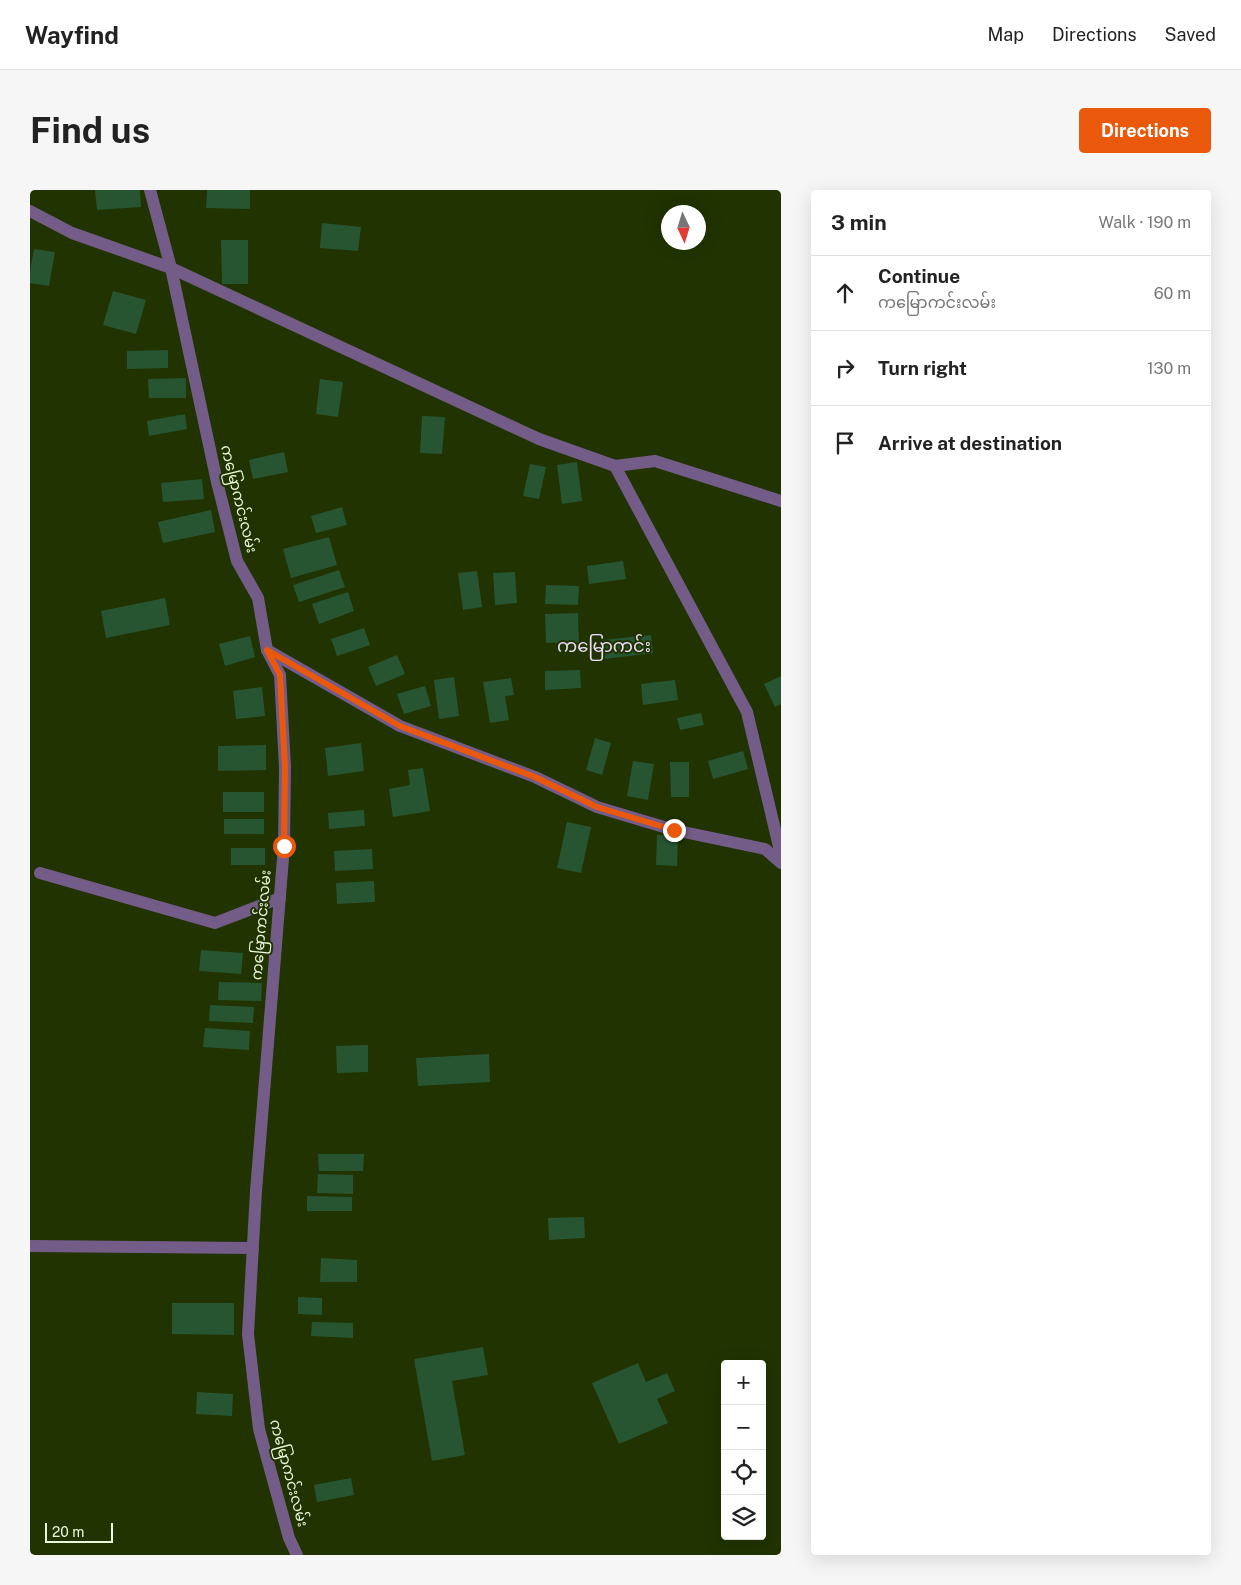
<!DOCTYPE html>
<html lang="en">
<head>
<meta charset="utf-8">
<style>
	body { margin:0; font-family:"Public Sans","Noto Sans Myanmar",sans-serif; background:#f6f6f6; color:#222 }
	.controls { position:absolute; right:15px; bottom:15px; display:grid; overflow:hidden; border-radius:5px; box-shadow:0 5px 20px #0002 }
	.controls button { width:45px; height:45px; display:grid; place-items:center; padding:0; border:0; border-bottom:1px solid #e0e0e0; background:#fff; color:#222; font:25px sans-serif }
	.compass { position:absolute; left:631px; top:15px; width:45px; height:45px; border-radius:50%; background:#fff; box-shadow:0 5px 20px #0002; rotate:176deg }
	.scale { position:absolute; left:15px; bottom:12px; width:68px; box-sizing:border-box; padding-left:5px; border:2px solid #e9f7db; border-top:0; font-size:14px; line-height:18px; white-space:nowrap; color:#e9f7db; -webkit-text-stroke:4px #203300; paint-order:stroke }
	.stop { position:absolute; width:15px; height:15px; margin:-11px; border:4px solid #ea580c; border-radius:50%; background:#fff }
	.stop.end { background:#ea580c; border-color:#fff; box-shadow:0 1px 5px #0008 }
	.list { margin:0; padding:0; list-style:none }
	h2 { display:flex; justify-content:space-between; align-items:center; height:65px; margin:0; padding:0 20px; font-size:21px }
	h2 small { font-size:16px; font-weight:400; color:#767676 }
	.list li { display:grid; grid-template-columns:32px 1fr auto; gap:15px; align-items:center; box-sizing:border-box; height:75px; padding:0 20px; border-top:1px solid #e0e0e0 }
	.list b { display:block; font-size:19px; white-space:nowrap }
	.list p { margin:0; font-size:16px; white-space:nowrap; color:#767676 }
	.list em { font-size:16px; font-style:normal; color:#767676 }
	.icon { flex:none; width:28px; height:28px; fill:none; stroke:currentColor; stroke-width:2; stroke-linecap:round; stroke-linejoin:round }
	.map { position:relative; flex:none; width:751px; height:1365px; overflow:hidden; border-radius:5px }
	header { display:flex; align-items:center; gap:30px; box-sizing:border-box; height:70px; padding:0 25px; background:#fff; border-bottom:1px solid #e0e0e0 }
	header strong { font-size:24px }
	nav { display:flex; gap:28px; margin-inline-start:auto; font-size:18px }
	.intro { display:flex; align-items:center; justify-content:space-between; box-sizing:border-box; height:120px; padding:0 30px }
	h1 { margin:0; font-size:35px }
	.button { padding:12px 22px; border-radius:5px; background:#ea580c; color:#fff; font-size:18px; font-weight:700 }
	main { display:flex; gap:30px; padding:0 30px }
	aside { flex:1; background:#fff; border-radius:5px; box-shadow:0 5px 20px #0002 }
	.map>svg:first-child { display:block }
</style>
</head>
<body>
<header>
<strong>Wayfind</strong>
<nav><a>Map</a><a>Directions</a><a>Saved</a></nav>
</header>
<div class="intro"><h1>Find us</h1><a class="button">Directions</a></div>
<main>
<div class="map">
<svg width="751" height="1365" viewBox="0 0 751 1365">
	<rect width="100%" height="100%" fill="#203300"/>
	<g fill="#285531">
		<path d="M65,0h45l1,17 -44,3z"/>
		<path d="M177,0h43v19l-44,-1z"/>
		<path d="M292,33l39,4 -3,24 -38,-3z"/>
		<path d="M191,50h27v44h-26z"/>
		<path d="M4,59l21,3 -6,34 -19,-3v-12z"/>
		<path d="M83,101l33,9 -10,34 -33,-9z"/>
		<path d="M138,160v18l-41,1v-18z"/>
		<path d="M156,188v20h-37l-1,-19z"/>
		<path d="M290,189l23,3 -5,35 -22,-3z"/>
		<path d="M155,224l2,15 -38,7 -2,-15z"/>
		<path d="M392,226l23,1 -3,37 -22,-1z"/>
		<path d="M254,262l4,20 -35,7 -4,-19z"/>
		<path d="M547,272l5,39 -20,3 -5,-39z"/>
		<path d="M500,274l16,3 -7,32 -16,-3z"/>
		<path d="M172,289l2,20 -41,3 -2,-19z"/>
		<path d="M312,317l5,18 -31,8 -5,-17z"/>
		<path d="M181,320l4,22 -52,11 -5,-21z"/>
		<path d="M299,347l8,28 -46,13 -8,-29z"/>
		<path d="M593,371l3,18 -37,5 -2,-18z"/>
		<path d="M309,380l6,17 -46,15 -6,-17z"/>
		<path d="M447,381l5,36 -19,3 -5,-37z"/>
		<path d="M485,382l2,31 -22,2 -2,-32z"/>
		<path d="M516,395l33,1 -1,19 -33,-1z"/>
		<path d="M318,402l6,19 -35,13 -7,-20z"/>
		<path d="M135,408l5,27 -64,13 -5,-27z"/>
		<path d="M548,423l1,29 -33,1 -1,-29z"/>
		<path d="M334,438l6,17 -33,11 -6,-17z"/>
		<path d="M621,445l2,18 -48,6 -2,-19z"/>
		<path d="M220,446l5,21 -30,9 -6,-22z"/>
		<path d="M367,465l8,19 -29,12 -8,-19z"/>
		<path d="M550,480l1,18 -36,2v-19z"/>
		<path d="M751,486v28l-6,3 -11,-23z"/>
		<path d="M424,487l5,39 -20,3 -5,-39z"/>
		<path d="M481,488l3,17 -9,1 4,24 -19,3 -7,-41z"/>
		<path d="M645,490l3,20 -35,5 -2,-21z"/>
		<path d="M395,496l6,20 -27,8 -7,-20z"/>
		<path d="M232,497l3,29 -29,3 -3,-28z"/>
		<path d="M671,523l3,12 -24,5 -3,-12z"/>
		<path d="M565,548l16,5 -9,32 -16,-5z"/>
		<path d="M331,553l3,28 -36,5 -3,-28z"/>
		<path d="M236,555v25l-48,1v-25z"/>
		<path d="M713,561l5,18 -35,10 -5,-18z"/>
		<path d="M603,571l21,3 -6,36 -21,-4z"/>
		<path d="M640,572h19v35h-18z"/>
		<path d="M393,578l7,43 -37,6 -4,-28 21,-4 -2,-15z"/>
		<rect x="193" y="602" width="41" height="20"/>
		<path d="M334,620l1,16 -36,3 -1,-16z"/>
		<rect x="194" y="629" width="40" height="15"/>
		<path d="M537,632l24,5 -10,46 -24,-5z"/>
		<path d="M627,645h21l-1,31 -21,-1z"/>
		<rect x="201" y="658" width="34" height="17"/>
		<path d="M342,659l1,20 -38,2 -1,-20z"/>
		<path d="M344,691l1,21 -38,2 -1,-21z"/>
		<path d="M171,760l42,3 -2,21 -42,-3z"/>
		<path d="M189,792l43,1 -1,18 -43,-1z"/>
		<path d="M180,815l44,2 -1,16 -44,-2z"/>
		<path d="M175,838l45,3 -1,19 -46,-3z"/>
		<path d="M338,855v27l-31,1 -1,-27z"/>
		<path d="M459,864l1,28 -72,4 -2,-28z"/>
		<path d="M288,964h46l-1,17h-44z"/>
		<path d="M288,984l35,1v19l-36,-1z"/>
		<path d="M277,1006l45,1v14h-45z"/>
		<path d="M554,1027l1,21 -36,2 -1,-22z"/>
		<path d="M291,1068l36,2v22h-37z"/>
		<path d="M268,1107l24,1v17l-24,-1z"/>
		<path d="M142,1113h62v32l-62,-1z"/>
		<path d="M282,1132l41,1v15l-42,-2z"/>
		<path d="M453,1157l5,28 -36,6 13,74 -33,6 -18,-102z"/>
		<path d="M608,1173l8,19 21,-9 8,18 -18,8 11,24 -49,21 -27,-61z"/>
		<path d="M167,1202l36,2 -1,22 -36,-2z"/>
		<path d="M321,1288l3,17 -37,7 -3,-17z"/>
	</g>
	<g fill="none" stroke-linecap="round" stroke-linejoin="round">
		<g stroke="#745c88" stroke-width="12">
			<path d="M0,21l42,22 99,35 368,171 76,27 132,246 34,143"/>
			<path d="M585,276l40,-5 126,40"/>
			<path d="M237,460l133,76 135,51 62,30 77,23 91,19 16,14"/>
			<path d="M10,683l175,50 65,-25"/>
			<path d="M0,1056l223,2"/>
		</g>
		<path stroke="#745c88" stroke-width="12" d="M120,0l21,78 46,214 20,79 21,37 9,52 13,25 5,92 -1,79 -28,345 -8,143 11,95 30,109 8,17"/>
	</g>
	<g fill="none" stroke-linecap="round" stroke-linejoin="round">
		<path stroke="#ea580c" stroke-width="6" d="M254,656l1,-79 -5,-92 -13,-25 133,76 135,51 62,30 77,23"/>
	</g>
	<g text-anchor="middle" stroke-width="4" stroke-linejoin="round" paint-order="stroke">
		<g font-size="15" fill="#e9f7db" stroke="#203300">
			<text transform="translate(209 309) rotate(76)" y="5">ကမြောကင်းလမ်း</text>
			<text transform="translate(231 735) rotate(-85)" y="5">ကမြောကင်းလမ်း</text>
			<text transform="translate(259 1283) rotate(75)" y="5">ကမြောကင်းလမ်း</text>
		</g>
		<g font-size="18" fill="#eadcf8" stroke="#203300">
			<text x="574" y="462">ကမြောကင်း</text>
		</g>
	</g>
</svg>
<div class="controls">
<button>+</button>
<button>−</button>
<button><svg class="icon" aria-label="locate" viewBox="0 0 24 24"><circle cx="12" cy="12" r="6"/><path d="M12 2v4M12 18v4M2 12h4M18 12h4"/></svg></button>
<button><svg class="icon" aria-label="layers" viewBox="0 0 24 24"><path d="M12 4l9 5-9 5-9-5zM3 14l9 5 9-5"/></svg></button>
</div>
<svg class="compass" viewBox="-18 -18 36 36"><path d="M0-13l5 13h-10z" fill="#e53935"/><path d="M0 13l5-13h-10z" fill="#767676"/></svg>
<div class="scale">20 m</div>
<div class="stop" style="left:254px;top:656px"></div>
<div class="stop end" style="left:644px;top:640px"></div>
</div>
<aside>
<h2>3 min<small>Walk · 190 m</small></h2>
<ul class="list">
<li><svg class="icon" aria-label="ahead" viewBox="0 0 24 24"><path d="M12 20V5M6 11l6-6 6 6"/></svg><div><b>Continue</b><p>ကမြောကင်းလမ်း</p></div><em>60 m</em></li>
<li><svg class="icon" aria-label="right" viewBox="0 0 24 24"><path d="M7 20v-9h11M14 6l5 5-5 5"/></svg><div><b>Turn right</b></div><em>130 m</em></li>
<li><svg class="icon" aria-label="arrive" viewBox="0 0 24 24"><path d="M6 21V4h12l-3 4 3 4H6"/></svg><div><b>Arrive at destination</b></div></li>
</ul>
</aside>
</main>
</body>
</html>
